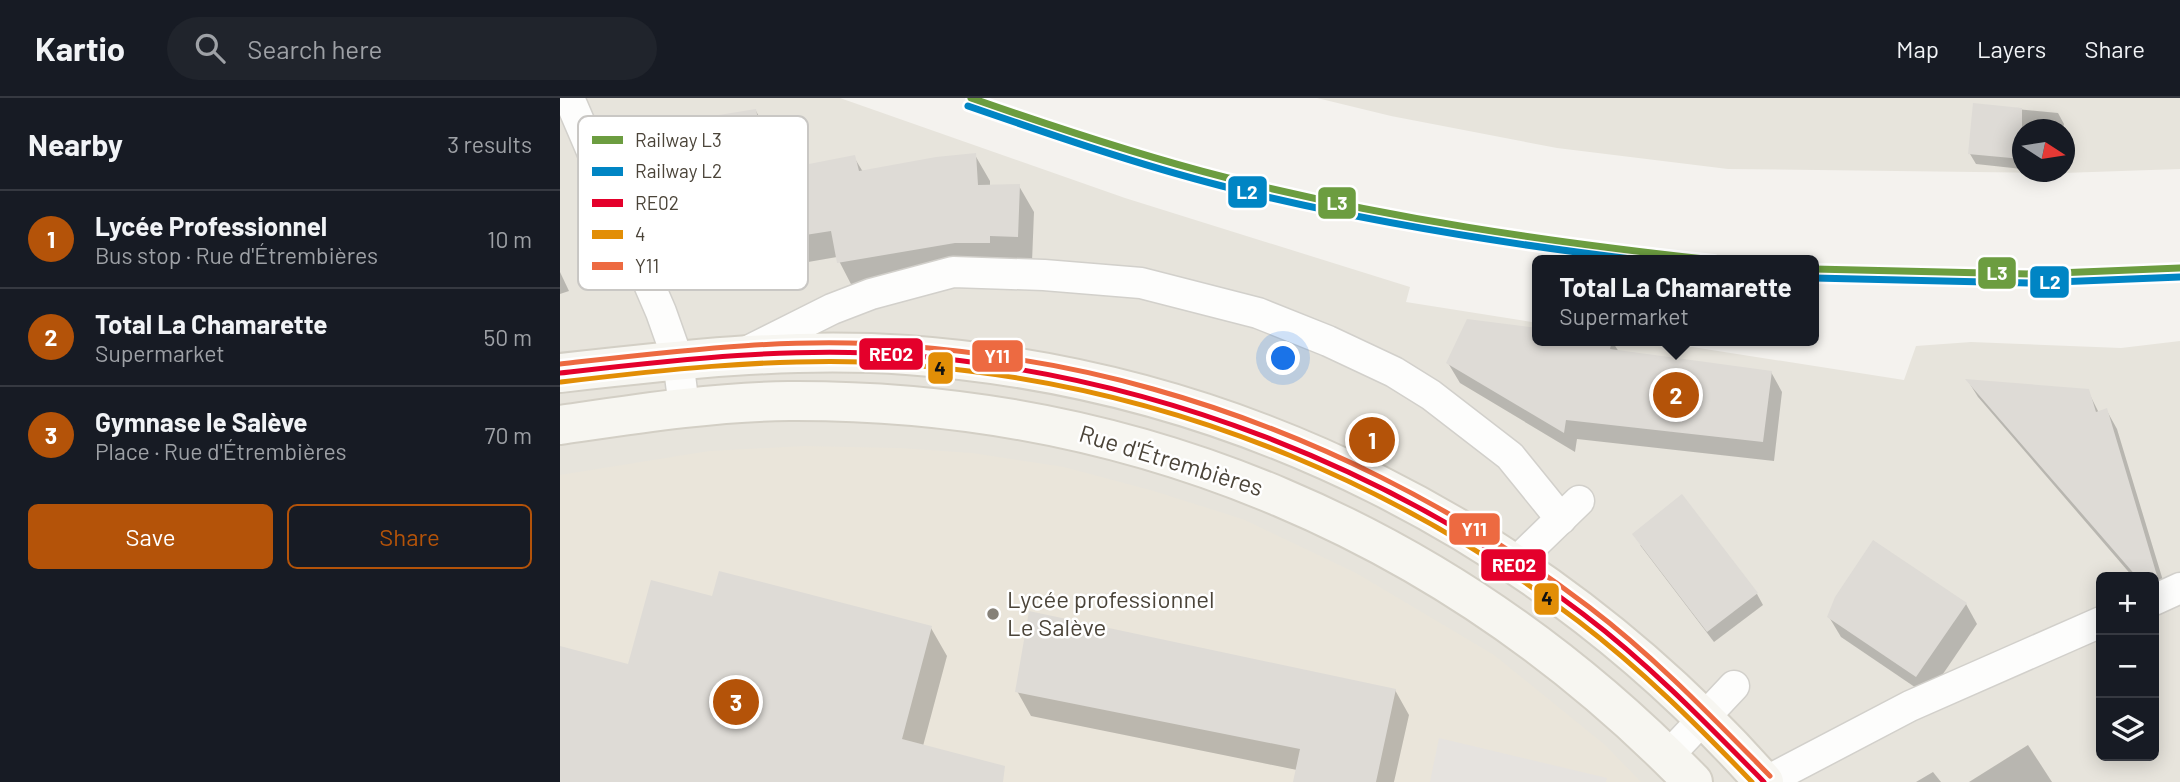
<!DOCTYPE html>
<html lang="en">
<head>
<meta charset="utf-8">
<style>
	body { margin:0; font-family:Barlow,sans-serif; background:#20242c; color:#f1f3f6 }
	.controls { position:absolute; right:21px; bottom:21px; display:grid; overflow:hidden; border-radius:10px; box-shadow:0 4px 18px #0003 }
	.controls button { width:63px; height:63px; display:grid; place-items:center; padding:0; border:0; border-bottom:2px solid #363941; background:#171b24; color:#f1f3f6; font:35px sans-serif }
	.compass { position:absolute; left:1452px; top:21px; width:63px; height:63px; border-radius:50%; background:#171b24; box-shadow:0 4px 18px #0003; rotate:102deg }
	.you { position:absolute; left:724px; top:261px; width:24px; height:24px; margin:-18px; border:5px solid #fff; border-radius:50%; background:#1a73e8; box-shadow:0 0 0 10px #1a73e833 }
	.badge { display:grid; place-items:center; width:46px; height:46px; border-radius:50%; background:#b45309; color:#fff; font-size:23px; font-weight:700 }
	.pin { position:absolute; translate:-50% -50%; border:4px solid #fff; box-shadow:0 2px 7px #0006 }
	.popup { position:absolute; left:972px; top:157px; width:287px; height:91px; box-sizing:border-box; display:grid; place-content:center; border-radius:10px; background:#171b24; filter:drop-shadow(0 2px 5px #0005); font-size:23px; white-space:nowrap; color:#9ea1a6 }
	.popup b { font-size:26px; color:#f1f3f6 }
	.popup::after { content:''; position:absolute; left:50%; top:100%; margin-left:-14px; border:14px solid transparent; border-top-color:#171b24 }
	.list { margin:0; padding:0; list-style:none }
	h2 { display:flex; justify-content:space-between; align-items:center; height:91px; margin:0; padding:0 28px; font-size:30px }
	h2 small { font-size:23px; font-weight:400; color:#9ea1a6 }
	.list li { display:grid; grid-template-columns:46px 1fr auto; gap:21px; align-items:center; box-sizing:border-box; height:98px; padding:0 28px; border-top:2px solid #363941 }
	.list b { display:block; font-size:26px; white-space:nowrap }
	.list p { margin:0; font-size:23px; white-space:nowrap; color:#9ea1a6 }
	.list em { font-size:23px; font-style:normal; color:#9ea1a6 }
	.actions { display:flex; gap:14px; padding:21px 28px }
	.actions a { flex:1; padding:16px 0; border:2px solid #b45309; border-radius:10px; text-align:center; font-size:24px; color:#b45309 }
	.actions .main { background:#b45309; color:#fff }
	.icon { flex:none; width:38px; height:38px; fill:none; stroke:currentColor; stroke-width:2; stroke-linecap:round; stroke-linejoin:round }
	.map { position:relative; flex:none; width:1620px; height:684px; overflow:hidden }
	header { display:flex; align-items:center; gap:42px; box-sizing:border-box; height:98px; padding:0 35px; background:#171b24; border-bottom:2px solid #363941 }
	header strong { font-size:33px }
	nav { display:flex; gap:38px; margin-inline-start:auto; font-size:24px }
	.search { width:490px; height:63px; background:#20242c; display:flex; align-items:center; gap:18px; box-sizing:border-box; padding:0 24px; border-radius:38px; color:#9ea1a6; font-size:26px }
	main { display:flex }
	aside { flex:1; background:#171b24 }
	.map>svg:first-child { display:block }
</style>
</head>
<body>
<header>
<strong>Kartio</strong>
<div class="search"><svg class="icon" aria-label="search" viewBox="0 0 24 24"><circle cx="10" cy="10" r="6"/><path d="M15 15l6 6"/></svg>Search here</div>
<nav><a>Map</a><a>Layers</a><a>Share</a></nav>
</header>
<main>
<aside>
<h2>Nearby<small>3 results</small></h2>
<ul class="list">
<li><span class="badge">1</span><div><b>Lycée Professionnel</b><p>Bus stop · Rue d'Étrembières</p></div><em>10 m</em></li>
<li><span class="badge">2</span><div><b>Total La Chamarette</b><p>Supermarket</p></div><em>50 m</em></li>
<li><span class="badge">3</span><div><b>Gymnase le Salève</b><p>Place · Rue d'Étrembières</p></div><em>70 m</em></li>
</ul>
<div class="actions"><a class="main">Save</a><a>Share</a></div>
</aside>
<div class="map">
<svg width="1620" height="684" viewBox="0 0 1620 684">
	<rect width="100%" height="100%" fill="#f4f2ee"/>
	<g fill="#e7e4dc" fill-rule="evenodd">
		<path d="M0,0h280l285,100 285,89 -4,15 132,21v18h116l250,39 12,-34 55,-4 150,6 59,-7v441h-1620zM1541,479h53v179h-53z"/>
		<path d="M757,0h863v71l-117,4 -335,-4 -171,-21 -166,-32zM1462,32h42v42h-42z"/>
	</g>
	<path fill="#eae5da" d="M244,348l96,2 72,5 92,14 90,24 91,29 111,53 138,82 111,90 36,37h-1081v-307l149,-24z"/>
	<path fill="#e6e3df" d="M879,640l168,40 -1,4h-176z"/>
	<g fill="#0003">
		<path d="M1415,7l83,8 6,11 -1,6h-41v39l-46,-5 -6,-10z"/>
		<path d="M196,13l14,26 7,35 77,-15 9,15 112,-17 15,26v5h29l15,26 -2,50 -179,26 -16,-31 -116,20 -15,-26 -22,-128z"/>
		<path d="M0,174l9,19 -9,3z"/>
		<path d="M978,243h74l7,11 152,20 11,20 -8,69 -197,-22 -2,13 -115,-69 -12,-20z"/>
		<path d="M1408,283l120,10 11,22 8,-2 10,18 51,168 -14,4v-24h-21l-155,-180z"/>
		<path d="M1080,447l117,49 6,11 -49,37z"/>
		<path d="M154,500l217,30 16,28 -24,90 21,36h-384v-134l70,19z"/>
		<path d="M1406,506l11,20 -49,72 -87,-59 -12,-20z"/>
		<path d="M835,592l14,25 -15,67h-99l2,-12 -266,-54 -14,-25z"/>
		<path d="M1468,647l24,37h-83z"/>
		<path d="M1373,674l8,10h-25z"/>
	</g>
	<g fill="#dedbd6">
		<path d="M1413,5l49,5v51l-54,-5z"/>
		<path d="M196,11l12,63 87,-17 4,16 77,-14 40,-4 2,32 42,-1 -2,53 -28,-1v7h-35l-118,20 -6,-32 -127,20 -22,-130z"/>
		<path d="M907,221l71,9v13h74l-2,8 162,22 -9,71 -197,-22 -2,13 -118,-70z"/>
		<path d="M1405,281l124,10 7,23 11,-4 51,171 -4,2v-4h-17z"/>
		<path d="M1122,396l76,99 -51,39 -75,-98z"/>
		<path d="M1313,442l94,63 -51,74 -89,-60 8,-20z"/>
		<path d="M159,473l213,55 -30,113 103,27 -2,16h-443v-136l68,18 23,-84 61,16z"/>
		<path d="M469,513l367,78 -20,93h-83l7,-33 -285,-57z"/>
	</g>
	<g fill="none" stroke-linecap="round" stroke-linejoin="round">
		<defs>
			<g id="lane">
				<path d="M9,0l92,214 17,48 6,47"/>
				<path d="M184,255l88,-44 39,-15 82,-22 91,3 97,8 117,30 70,28 66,31 37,23 79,61 51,63"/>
				<path d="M955,465l64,-62"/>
				<path d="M1594,502l26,-12"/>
				<path d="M1108,658l66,-70"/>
				<path d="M1205,684l145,-76 191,-84"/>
			</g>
			<g id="secondary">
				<path d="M0,275c115,-13 230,-26 347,-18 332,24 637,179 857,427"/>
				<path d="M0,327c76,-11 152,-23 229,-24 348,-2 662,132 904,381"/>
			</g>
		</defs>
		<use href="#lane" stroke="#d2d0cb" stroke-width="33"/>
		<use href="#secondary" stroke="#d3cfc5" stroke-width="42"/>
		<use href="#lane" stroke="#fdfdfc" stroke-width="30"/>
		<use href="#secondary" stroke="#f7f6f1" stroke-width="38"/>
		<defs>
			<path id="bus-1" d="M0,275c114,-13 231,-27 346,-18 245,20 482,110 677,259 66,50 123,109 181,168"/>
			<path id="bus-2" d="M1,284c100,-12 201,-23 303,-20 35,1 70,5 105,9 221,27 432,115 609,250 63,48 119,104 174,161"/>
			<path id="bus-3" d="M0,266c115,-13 233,-28 348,-18 82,7 165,20 245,43 157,44 306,119 436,218 66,50 123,110 181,169"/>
		</defs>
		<use href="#bus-1" stroke="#fff" stroke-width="10"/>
		<use href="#bus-2" stroke="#fff" stroke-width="10"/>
		<use href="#bus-3" stroke="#fff" stroke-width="10"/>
		<use href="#bus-1" stroke="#e4002b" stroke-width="5"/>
		<use href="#bus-2" stroke="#e28e06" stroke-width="5"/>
		<use href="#bus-3" stroke="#ed6a41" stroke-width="5"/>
		<defs>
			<g id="rail-1">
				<path d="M411,0c83,29 167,57 253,79 160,41 325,65 490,83"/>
				<path d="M1254,171l215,5 151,-6"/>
			</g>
			<g id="rail-2">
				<path d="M408,8c84,29 168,58 254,80 137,35 277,57 417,74"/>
				<path d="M1254,180l215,5 151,-6"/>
			</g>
		</defs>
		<use href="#rail-1" stroke="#fff" stroke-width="12"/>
		<use href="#rail-2" stroke="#fff" stroke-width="12"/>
		<use href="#rail-1" stroke="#6c9d40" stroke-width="7"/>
		<use href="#rail-2" stroke="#0085c4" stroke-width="7"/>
	</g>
	<circle fill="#868178" stroke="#fff" stroke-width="2.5" cx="433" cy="516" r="7"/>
	<g text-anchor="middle" stroke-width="5" stroke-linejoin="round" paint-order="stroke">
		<g font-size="24" fill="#4b4439" stroke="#fff">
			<text transform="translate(611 363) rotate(17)" y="8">Rue d'Étrembières</text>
		</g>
		<g font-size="24" fill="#4b4439" stroke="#fff" text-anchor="start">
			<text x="447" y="510">Lycée professionnel<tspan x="447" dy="28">Le Salève</tspan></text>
		</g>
	</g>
	<rect x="18" y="18" width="230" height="174" rx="10" fill="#fff" stroke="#c9c7c4" stroke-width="2"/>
	<rect x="32" y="38" width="31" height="8" fill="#6c9d40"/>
	<rect x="32" y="69" width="31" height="9" fill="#0085c4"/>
	<rect x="32" y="101" width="31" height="8" fill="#e4002b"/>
	<rect x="32" y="132" width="31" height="9" fill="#e28e06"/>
	<rect x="32" y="164" width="31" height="8" fill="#ed6a41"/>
	<g font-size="19" fill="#4b4439">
		<text x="75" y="49">Railway L3</text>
		<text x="75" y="80">Railway L2</text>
		<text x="75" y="112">RE02</text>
		<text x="75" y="143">4</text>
		<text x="75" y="175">Y11</text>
	</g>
	<g stroke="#fff" stroke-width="2.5">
		<rect x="667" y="77" width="41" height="34" rx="7" fill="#0085c4"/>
		<rect x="757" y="88" width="40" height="34" rx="7" fill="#6c9d40"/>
		<rect x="1417" y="158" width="40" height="34" rx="7" fill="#6c9d40"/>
		<rect x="1469" y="167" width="41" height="34" rx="7" fill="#0085c4"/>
		<rect x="298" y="239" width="66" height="34" rx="7" fill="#e4002b"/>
		<rect x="411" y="241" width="53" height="34" rx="7" fill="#ed6a41"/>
		<rect x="367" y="253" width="27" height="34" rx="7" fill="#e28e06"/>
		<rect x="888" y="414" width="53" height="34" rx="7" fill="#ed6a41"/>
		<rect x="920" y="450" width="67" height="34" rx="7" fill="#e4002b"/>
		<rect x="973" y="484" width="27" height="34" rx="7" fill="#e28e06"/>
	</g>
	<g font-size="19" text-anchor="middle" font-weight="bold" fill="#fff">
		<text x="687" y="101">L2</text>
		<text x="777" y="112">L3</text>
		<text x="1437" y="182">L3</text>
		<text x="1490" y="191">L2</text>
		<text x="331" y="263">RE02</text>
		<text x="437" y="265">Y11</text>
		<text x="914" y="438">Y11</text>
		<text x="954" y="474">RE02</text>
	</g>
	<g font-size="19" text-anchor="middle" font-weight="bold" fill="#111">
		<text x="380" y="277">4</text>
		<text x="987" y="507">4</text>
	</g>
</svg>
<div class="controls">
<button>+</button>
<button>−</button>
<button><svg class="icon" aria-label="layers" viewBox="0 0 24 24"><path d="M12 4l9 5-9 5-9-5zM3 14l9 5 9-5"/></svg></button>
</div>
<svg class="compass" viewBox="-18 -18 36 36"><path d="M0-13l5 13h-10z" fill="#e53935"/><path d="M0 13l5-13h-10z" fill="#9ea1a6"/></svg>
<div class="you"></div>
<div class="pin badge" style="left:812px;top:342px">1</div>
<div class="pin badge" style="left:1116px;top:297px">2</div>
<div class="popup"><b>Total La Chamarette</b>Supermarket</div>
<div class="pin badge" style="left:176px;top:604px">3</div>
</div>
</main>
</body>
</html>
